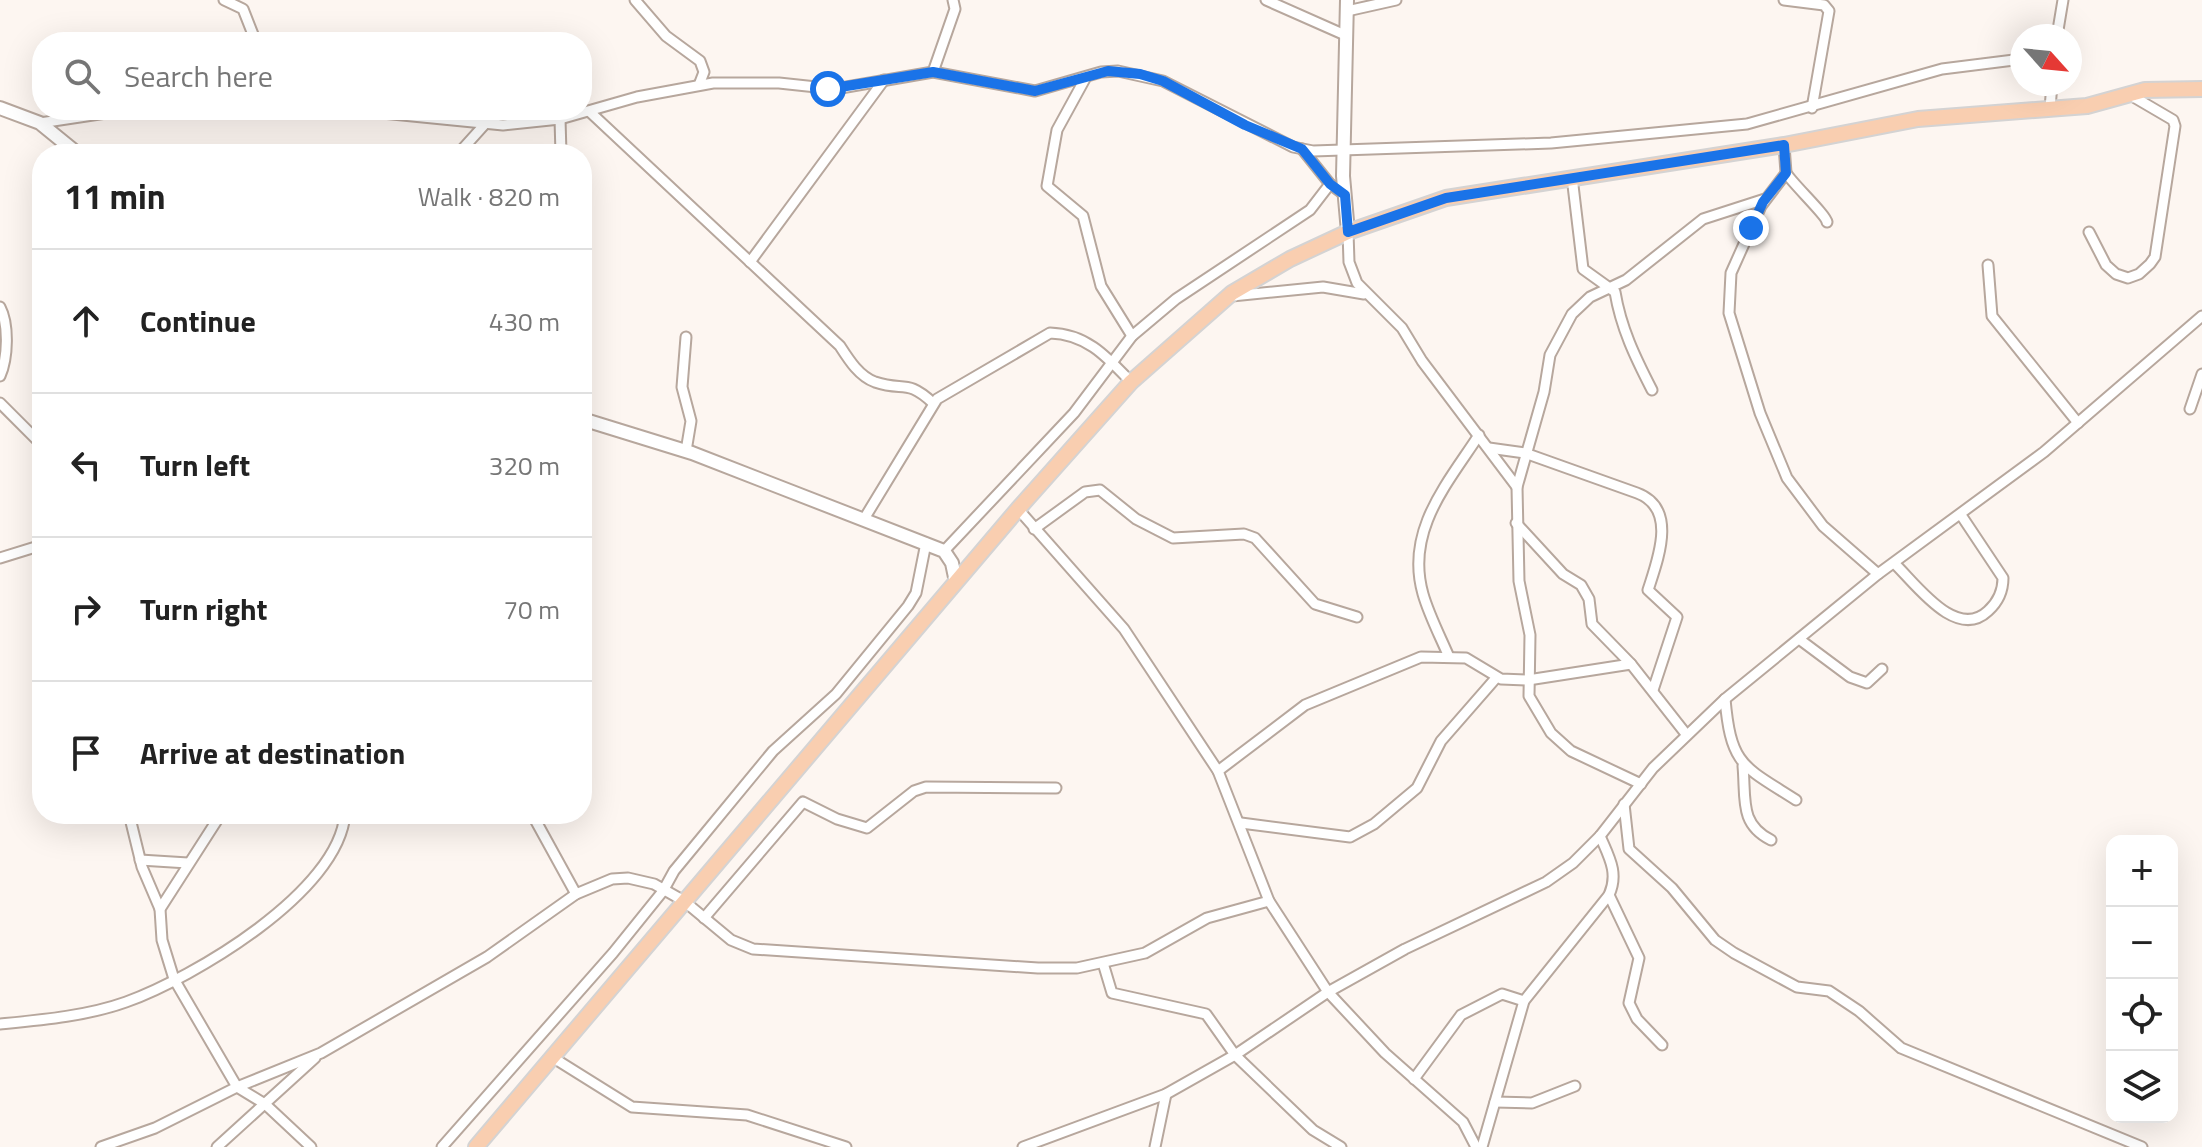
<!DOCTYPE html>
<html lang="en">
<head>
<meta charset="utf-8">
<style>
	body { margin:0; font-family:"Titillium Web",sans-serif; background:#f2f2f2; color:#222 }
	.controls { position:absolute; right:24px; bottom:24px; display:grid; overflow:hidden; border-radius:16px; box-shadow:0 8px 32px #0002 }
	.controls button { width:72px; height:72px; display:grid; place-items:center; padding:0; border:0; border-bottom:2px solid #e0e0e0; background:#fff; color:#222; font:40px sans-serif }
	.compass { position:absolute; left:2010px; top:24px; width:72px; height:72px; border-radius:50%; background:#fff; box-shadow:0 8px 32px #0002; rotate:117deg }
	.stop { position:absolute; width:24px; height:24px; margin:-18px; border:6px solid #1a73e8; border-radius:50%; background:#fff }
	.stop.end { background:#1a73e8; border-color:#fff; box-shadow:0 2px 8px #0008 }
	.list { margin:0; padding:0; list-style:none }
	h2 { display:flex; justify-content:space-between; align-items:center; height:104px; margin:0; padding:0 32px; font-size:34px }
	h2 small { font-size:26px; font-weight:400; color:#767676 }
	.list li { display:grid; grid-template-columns:52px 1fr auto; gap:24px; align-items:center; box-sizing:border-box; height:144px; padding:0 32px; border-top:2px solid #e0e0e0 }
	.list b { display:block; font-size:30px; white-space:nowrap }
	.list em { font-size:26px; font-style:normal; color:#767676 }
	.icon { flex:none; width:44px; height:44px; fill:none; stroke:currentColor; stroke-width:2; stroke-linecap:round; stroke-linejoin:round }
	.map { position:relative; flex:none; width:2202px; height:1147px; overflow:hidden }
	.search { position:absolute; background:#fff; box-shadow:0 8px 32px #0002; left:32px; top:32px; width:560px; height:88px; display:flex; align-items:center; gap:20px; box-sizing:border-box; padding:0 28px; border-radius:32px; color:#767676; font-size:30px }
	.panel { position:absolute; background:#fff; box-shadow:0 8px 32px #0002; left:32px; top:144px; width:560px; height:680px; border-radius:32px }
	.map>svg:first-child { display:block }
</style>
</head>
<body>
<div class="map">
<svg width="2202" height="1147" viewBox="0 0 2202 1147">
	<rect width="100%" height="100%" fill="#fdf6f1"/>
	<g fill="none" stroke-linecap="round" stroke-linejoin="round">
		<defs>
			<g id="minor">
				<path d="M224,0l19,9 13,33"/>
				<path d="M635,0l31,36 34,25 4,11 -5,13"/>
				<path d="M1266,0l79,35"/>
				<path d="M1784,0l40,5 5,6 -17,97"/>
				<path d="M1347,11l49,-11"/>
				<path d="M2057,36l6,-36"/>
				<path d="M438,42v-1"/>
				<path d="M933,72l22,-63 -2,-9"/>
				<path d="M1086,77l-29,53 -10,56 36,30 18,70 31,50"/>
				<path d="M2050,108l2,-24"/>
				<path d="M352,110l151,15 57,-6 77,-22 76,-14h66l56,6 98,-17 102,19 66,-19 17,-1 45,10 130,66 20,4 238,-8 196,-19 195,-55 80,-10"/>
				<path d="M590,112l250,234c9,14 19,30 35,36 29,10 31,-4 58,21"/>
				<path d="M560,119l1,35"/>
				<path d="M40,123l86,-13"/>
				<path d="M1784,145l2,28 -25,33 -30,67 -2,40 31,100 27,65 36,48 55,48"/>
				<path d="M1302,149l28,35 15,11"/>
				<path d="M458,154l27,-30"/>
				<path d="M1786,173c8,12 40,42 41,49"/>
				<path d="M1572,177l11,92 32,23c6,36 20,65 37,98"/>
				<path d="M1348,232l1,30 8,21 45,45 20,33 95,126"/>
				<path d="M2089,232l17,33 10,9 12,4 11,-4 11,-10 5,-7 20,-131 -2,-6 -41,-24"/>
				<path d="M750,262l134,-182"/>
				<path d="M1988,265l4,51 86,107"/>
				<path d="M1232,296l91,-9 41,7"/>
				<path d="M0,307c9,17 8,51 0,69"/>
				<path d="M686,337l-4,50 9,34 -5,30"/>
				<path d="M0,403l42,42"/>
				<path d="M2190,409l12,-35"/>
				<path d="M1489,448l36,5 112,40c41,15 21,66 11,97l29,27 -24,73"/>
				<path d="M1018,509l106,120 94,142 51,130 59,91 57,61 78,69 13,25"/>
				<path d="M864,519l73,-120 113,-66c37,1 57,24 81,49"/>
				<path d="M1516,523l47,51 18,11 8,14 3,25 39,40"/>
				<path d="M1034,529l51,-37 15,-2 36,29 37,19 71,-4 11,4 60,66 42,13"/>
				<path d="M944,551l130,-138 58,-77 44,-37 134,-89 20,-26"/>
				<path d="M0,558l42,-13"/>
				<path d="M1894,563c22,21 62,78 94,48 10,-9 15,-20 15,-33l-42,-63"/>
				<path d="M1799,639l51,38 17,6 15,-14"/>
				<path d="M1449,657c-9,-21 -20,-42 -26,-63 -18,-63 24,-110 56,-159"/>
				<path d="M1725,699c6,67 18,67 71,101"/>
				<path d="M1743,766c3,33 -4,58 28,74"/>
				<path d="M1218,771l87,-66 116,-48 45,1 35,21 27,1 103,-16 55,70"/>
				<path d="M1641,784l-70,-33 -20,-18 -22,-37 1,-61 -11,-54 -2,-94 27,-95 6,-37 22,-41 18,-17 36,-17 77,-61 62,-20"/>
				<path d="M1624,804l5,45 43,39 43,52 19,13 63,34 32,4 30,20 42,37 241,99"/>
				<path d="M129,814l13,53 18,42"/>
				<path d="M221,814l-61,95 2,31 12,39 63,108 28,17 46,43"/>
				<path d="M532,814l44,80"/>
				<path d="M1241,823l109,14 24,-13 43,-36 24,-47 55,-63"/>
				<path d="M140,860l48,3"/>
				<path d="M1609,895l30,63 -10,45 8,16 25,26"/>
				<path d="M704,918l99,-116 34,17 30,9 47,-37 12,-4 130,1"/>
				<path d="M1103,963l9,30 94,21 29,41 78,75 28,17"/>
				<path d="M0,1024c41,-4 87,-8 126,-22 67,-24 213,-110 219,-188"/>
				<path d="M552,1057l80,50 115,8 99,32"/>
				<path d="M1414,1079l47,-64 41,-21 22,7"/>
				<path d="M1495,1102l37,1 43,-17"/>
				<path d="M101,1147l54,-19 82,-41 84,-34 166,-96 89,-63 36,-15 16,-1 26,6 30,17 47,39 22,9 285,19h39l68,-15 62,-35 62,-17"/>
				<path d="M217,1147l98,-89"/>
				<path d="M442,1147l171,-194 50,-62 11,-20 99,-120 63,-57 72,-88 8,-13 10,-50"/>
				<path d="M1023,1147l143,-53 69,-39 93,-63 77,-43 141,-67 27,-19 27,-27 53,-68 72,-69 153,-125 166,-122 158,-136"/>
				<path d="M1155,1147l11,-53"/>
				<path d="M1482,1147l42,-146 85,-106c10,-22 0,-38 -9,-59"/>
			</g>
			<g id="tertiary">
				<path d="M1347,0l-4,176 5,56"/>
				<path d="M0,108l40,15 38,31"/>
				<path d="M582,419l110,34 252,98 8,12 4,19"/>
			</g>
			<path id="primary" d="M476,1147l542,-638 113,-127 101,-89 58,-34 58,-27 98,-34 338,-53 134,-26 169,-13 58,-16 57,-1"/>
		</defs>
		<use href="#minor" stroke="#b7a79d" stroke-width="13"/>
		<use href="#tertiary" stroke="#b7a79d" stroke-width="16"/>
		<use href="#primary" stroke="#d4d3d3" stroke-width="18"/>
		<use href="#minor" stroke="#fff" stroke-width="9"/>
		<use href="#tertiary" stroke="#fff" stroke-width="12"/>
		<use href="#primary" stroke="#f9ceb0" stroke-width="14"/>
	</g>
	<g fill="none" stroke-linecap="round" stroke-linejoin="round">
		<path stroke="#1a73e8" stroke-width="10" d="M828,89l105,-17 102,19 73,-20 32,3 23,7 82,44 57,24 28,35 15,11 3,37 98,-34 338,-53 2,28 -23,29 -12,26"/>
	</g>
</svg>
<div class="controls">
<button>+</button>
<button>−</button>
<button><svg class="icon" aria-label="locate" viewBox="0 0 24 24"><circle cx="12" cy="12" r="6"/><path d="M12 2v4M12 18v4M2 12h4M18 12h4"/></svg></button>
<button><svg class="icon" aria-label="layers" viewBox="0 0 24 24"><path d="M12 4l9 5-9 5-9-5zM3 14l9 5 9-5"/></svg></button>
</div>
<svg class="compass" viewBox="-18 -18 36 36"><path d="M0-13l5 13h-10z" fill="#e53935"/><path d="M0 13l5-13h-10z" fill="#767676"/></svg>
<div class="stop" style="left:828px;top:89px"></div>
<div class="stop end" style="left:1751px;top:228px"></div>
<div class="search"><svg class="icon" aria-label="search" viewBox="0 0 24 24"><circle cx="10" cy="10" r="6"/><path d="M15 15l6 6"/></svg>Search here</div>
<section class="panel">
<h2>11 min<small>Walk · 820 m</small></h2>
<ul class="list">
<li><svg class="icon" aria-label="ahead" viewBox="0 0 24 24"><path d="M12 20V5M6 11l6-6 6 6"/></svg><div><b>Continue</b></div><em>430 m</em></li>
<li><svg class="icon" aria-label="left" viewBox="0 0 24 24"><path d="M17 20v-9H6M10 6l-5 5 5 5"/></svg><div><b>Turn left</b></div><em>320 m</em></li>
<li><svg class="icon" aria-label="right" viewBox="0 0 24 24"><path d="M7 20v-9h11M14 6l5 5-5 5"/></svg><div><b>Turn right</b></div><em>70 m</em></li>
<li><svg class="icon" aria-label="arrive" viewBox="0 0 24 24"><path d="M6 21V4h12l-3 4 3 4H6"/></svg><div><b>Arrive at destination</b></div></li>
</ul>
</section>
</div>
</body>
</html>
